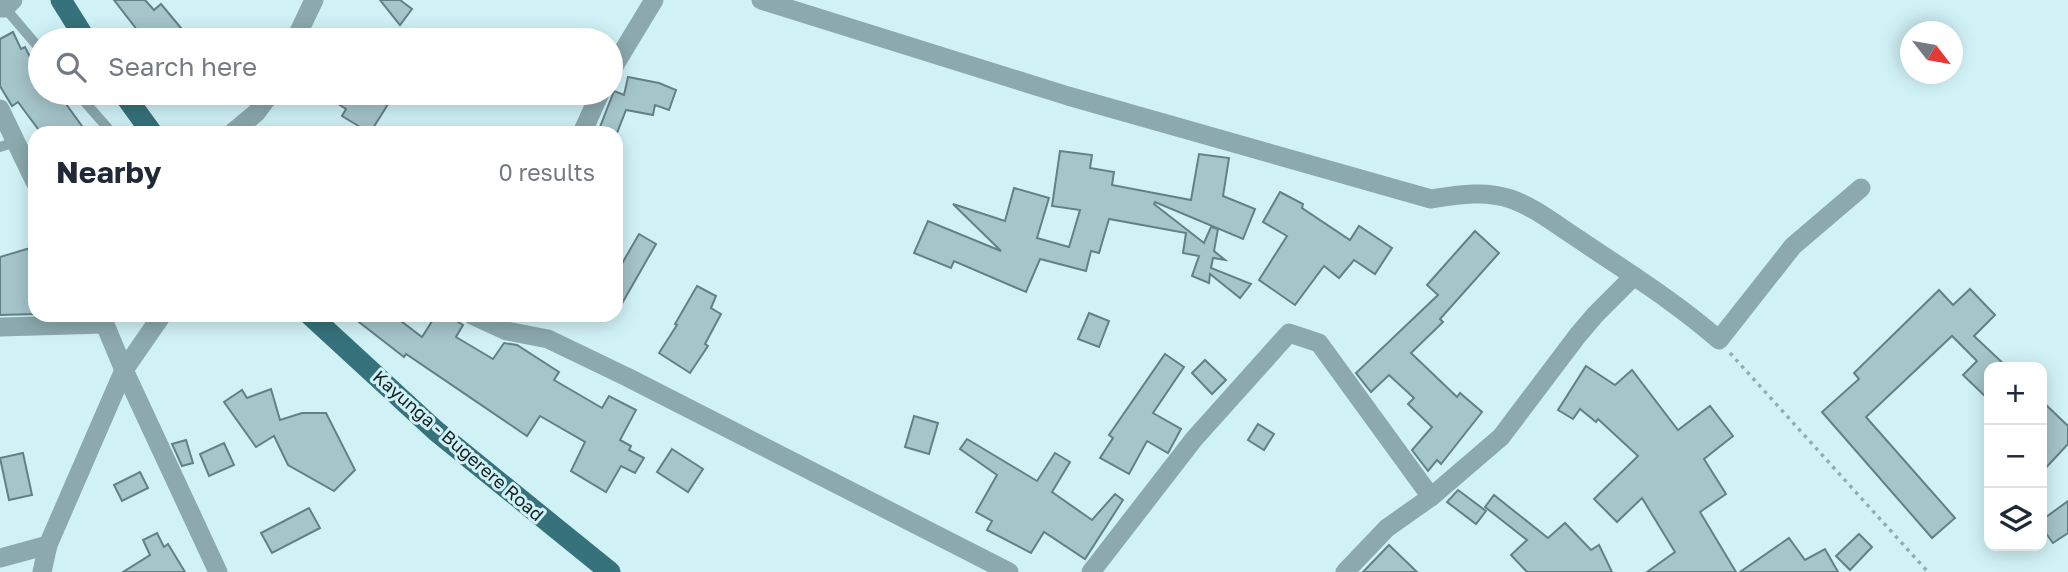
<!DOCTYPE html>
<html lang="en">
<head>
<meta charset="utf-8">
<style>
	body { margin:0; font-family:"Golos Text",sans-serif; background:#f6f6f7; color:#1f2937 }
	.controls { position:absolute; right:21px; bottom:21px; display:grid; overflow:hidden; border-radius:14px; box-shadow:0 4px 18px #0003 }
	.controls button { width:63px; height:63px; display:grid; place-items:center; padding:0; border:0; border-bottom:2px solid #e0e1e3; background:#fff; color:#1f2937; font:35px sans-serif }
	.compass { position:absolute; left:1900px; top:21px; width:63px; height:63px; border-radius:50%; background:#fff; box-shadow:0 4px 18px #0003; rotate:121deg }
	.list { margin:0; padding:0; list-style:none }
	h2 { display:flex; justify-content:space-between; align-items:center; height:91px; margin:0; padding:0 28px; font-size:30px }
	h2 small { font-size:23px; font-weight:400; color:#747a83 }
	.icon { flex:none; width:38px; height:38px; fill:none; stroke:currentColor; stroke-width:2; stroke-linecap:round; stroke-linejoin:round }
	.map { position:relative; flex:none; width:2068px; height:572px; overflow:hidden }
	.search { position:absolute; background:#fff; box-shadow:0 4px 18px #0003; left:28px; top:28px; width:595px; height:77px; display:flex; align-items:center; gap:18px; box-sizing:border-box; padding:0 24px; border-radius:38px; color:#747a83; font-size:26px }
	.panel { position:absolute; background:#fff; box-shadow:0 4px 18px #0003; left:28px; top:126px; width:595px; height:196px; border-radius:21px }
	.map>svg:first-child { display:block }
</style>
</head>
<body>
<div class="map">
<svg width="2068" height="572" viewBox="0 0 2068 572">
	<rect width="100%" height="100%" fill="#d0f2f7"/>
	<g fill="#a4c5ca" stroke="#628186" stroke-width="2">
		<path d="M114,0h31l9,10 7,-6 30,36h-46z"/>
		<path d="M380,0h20l12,9 -12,16z"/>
		<path d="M13,32l8,17 4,-2 6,12 9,-3v37h18l29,40h-46l-23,-31 -6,4 -12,-20v-47z"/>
		<path d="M628,77l31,6 17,7 -7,20 -14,-5 -2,10 -27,-5 -9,23 -17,-6 14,-36 10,4z"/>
		<path d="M321,93h74l-25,40 -28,-17 4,-7z"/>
		<path d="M1060,151l32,4 -2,13 24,4 -2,13 79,15 8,-46 30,4 -6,38 32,13 -12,30 -88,-37 -1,2 50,39 7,-16 7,2 -4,22 11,9 -12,-2 -2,10 40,16 -11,14 -30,-24 -1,9 -17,-7 7,-20 -16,-3 3,-20 -77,-14 -10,34 -8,-2 -5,20 -46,-12 -14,33 -72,-31 -3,7 -37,-15 14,-32 73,30 -48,-47 52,17 9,-33 35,10 -12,40 32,9 11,-37 -28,-4z"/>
		<path d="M1280,192l23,12 -1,4 48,32 9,-14 33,22 -17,26 -21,-14 -15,18 -15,-12 -29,39 -36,-25 28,-44 -24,-14z"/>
		<path d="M1475,231l24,22 -59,66 3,3 -32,31 46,44 3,-4 22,19 -41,52 -4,-4 -9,11 -16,-21 20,-23 -24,-23 6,-6 -25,-23 -18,17 -15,-19 82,-78 -11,-10z"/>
		<path d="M639,234l17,10 -40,70v-40z"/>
		<path d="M30,248l5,17v49l-35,1v-58z"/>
		<path d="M697,286l19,10 -5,12 10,6 -16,30 3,2 -18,27 -31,-20 18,-28 -2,-1z"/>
		<path d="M1970,289l25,26 -21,21 33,31h-18v33l-26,-25 14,-14 -25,-25 -86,81 89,101 -23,20 -110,-126 37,-33 -5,-6 85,-83 14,15z"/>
		<path d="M1089,313l20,8 -10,26 -21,-8z"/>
		<path d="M350,315h43l29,22 14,-22h11l16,10 -7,12 37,22 11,-16 13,2 42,27 -5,8 48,28 7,-12 27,14 -16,30 11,6 -2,4 15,8 -9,15 -14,-7 -15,26 -35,-21 14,-29 -45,-26 -13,20 -121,-82 -2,3z"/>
		<path d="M1165,354l19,13 -31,46 28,16 -13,24 -21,-12 -18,33 -29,-16 13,-20 -4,-3z"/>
		<path d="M1205,360l21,20 -14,14 -20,-21z"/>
		<path d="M1586,366l29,19 17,-15 46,60 32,-24 23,30 -29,23 22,35 -26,18 36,60h-89l28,-20 -33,-54 -25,24 -23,-23 44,-43 -40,-37 -2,3 -16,-13 -7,10 -15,-9z"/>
		<path d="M271,389l9,31 22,-7h24l29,57 -21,21 -46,-26 -14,-29 -18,11 -32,-45 18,-12 5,8z"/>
		<path d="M2042,401l26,25v18l-26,28z"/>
		<path d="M914,416l24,7 -9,31 -24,-7z"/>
		<path d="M1258,424l16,10 -10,16 -16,-10z"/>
		<path d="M967,439l70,42 18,-28 15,9 -18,30 40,28 23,-26 8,6 -38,59 -41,-27 -13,21 -44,-23 5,-9 -16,-9 21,-37 -37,-26z"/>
		<path d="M186,440l7,23 -11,3 -10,-22z"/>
		<path d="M224,443l10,22 -25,11 -9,-22z"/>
		<path d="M672,449l31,20 -15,23 -31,-20z"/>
		<path d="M23,453l9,42 -23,5 -9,-42z"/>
		<path d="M140,472l8,16 -26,13 -8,-16z"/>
		<path d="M1458,490l28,21 -10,13 -29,-22z"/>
		<path d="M1494,495l54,43 17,-15 26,27 8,-5 13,27h-85l-16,-17 16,-15 -42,-33z"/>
		<path d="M2068,501v32l-15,10 -11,-15v-8z"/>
		<path d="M309,508l11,20 -48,25 -11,-20z"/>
		<path d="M157,533l7,14 4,-3 17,28h-62l27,-17 -7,-15z"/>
		<path d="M1859,534l13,13 -22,23 -14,-14z"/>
		<path d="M1789,538l16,22 20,-11 13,23h-98z"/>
		<path d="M1389,545l28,27h-54z"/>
	</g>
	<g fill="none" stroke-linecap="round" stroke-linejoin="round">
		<path stroke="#92adb1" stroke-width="3.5" stroke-dasharray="3.5 5" stroke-linecap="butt" d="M1730,353l198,219"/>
		<g stroke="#8ba9ae" stroke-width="10">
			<path d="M5,8l35,41"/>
			<path d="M77,93l35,40"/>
			<path d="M0,147l15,-5"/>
		</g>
		<g stroke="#8ba9ae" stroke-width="19">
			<path d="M761,0l307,96 363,103c26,-4 54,-9 80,0 25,9 47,27 69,41 47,32 96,62 139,100l74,-94 68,-58"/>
			<path d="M0,8h5l8,-8"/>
			<path d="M295,40l19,-40"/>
			<path d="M611,71l43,-71"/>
			<path d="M0,109l35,73"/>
			<path d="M232,133l24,-20 15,-20"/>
			<path d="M582,133l18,-40"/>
			<path d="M101,315l23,55 94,202"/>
			<path d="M472,315l35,16 41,8 79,38 382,195"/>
			<path d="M0,327l105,-3"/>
			<path d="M0,558l48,-13 76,-175 38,-55"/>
			<path d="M42,572l6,-27"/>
			<path d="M1091,572l103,-133 95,-106 30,10 112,154"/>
			<path d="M1345,572l42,-44 44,-31 70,-60 77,-102 17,-20 39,-39"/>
		</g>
		<g stroke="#36727b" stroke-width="21">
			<path d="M61,0l25,40"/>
			<path d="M123,93l29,40"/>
			<path d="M310,315l126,116 174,141"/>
		</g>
	</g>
	<g text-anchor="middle" stroke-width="6" stroke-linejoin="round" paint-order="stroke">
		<g font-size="18" fill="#142123" stroke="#d0f2f7">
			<text transform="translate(458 446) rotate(41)" y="6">Kayunga - Bugerere Road</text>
		</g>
	</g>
</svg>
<div class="controls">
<button>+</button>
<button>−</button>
<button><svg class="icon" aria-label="layers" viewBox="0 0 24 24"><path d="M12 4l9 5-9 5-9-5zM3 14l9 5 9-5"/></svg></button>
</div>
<svg class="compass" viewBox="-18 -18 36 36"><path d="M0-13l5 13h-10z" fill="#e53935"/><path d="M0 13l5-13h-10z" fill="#747a83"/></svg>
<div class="search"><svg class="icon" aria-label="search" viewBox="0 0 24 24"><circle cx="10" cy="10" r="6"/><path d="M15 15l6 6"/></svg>Search here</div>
<section class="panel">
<h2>Nearby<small>0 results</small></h2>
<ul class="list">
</ul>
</section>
</div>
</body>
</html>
